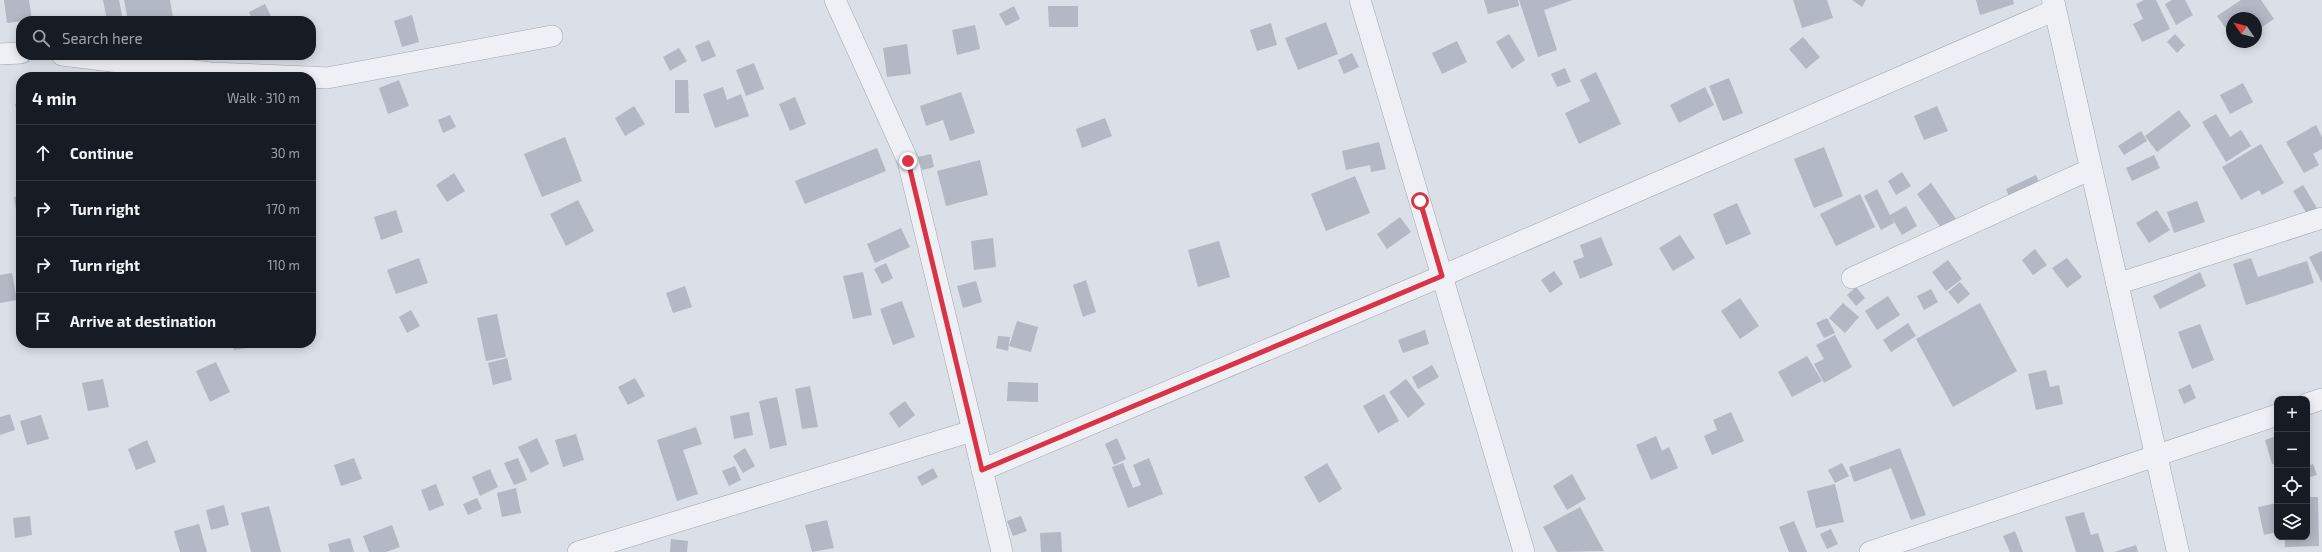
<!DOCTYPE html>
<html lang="en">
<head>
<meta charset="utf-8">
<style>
	body { margin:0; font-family:"Exo 2",sans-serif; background:#20242c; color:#f1f3f6 }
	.controls { position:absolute; right:12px; bottom:12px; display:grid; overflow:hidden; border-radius:8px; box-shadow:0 2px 10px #0003 }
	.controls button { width:36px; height:36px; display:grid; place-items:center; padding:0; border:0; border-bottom:1px solid #363941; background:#171b24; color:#f1f3f6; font:20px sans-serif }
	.compass { position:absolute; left:2226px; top:12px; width:36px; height:36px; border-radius:50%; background:#171b24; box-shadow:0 2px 10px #0003; rotate:305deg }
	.stop { position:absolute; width:12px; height:12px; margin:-9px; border:3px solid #d93445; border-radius:50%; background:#fff }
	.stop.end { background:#d93445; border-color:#fff; box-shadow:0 1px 4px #0008 }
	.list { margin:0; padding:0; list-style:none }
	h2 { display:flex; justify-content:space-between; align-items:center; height:52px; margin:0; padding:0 16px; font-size:17px }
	h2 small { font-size:13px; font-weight:400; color:#9ea1a6 }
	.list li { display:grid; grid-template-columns:26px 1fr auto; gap:12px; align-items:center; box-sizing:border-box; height:56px; padding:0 16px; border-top:1px solid #363941 }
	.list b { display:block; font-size:15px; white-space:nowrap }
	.list em { font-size:13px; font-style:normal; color:#9ea1a6 }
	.icon { flex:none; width:22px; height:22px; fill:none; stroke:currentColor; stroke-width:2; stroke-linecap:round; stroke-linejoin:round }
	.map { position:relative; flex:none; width:2322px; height:552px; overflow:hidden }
	.search { position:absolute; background:#171b24; box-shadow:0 2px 10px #0003; left:16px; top:16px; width:300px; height:44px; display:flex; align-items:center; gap:10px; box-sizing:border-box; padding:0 14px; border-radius:16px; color:#9ea1a6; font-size:15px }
	.panel { position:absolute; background:#171b24; box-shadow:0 2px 10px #0003; left:16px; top:72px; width:300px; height:276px; border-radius:16px }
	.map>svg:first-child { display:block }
</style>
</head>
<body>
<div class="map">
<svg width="2322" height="552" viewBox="0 0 2322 552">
	<rect width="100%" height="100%" fill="#dbdfe7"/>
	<g fill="#b2b8c4">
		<path d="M4,0h25l3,20 -25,3z"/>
		<path d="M103,0h16l4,20 -16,1z"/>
		<path d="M124,0h46l3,17 -17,4h-28z"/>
		<path d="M1484,0h34l1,6 -31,8z"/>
		<path d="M1519,0h54l-29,10 13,40 -19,7z"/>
		<path d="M1793,0h34l6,18 -31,10z"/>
		<path d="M1852,0h14l-4,7z"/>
		<path d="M1976,0h37l1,4 -34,11z"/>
		<path d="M2144,0h12l14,29 -28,13 -9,-18 10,-5 -7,-15z"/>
		<path d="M2172,0h13l8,15 -17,10 -11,-21z"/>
		<path d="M2241,0h20l13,19 -18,12v-13h-24v19l-15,-21z"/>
		<path d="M265,4l6,12 -9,5h-9l-4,-9z"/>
		<path d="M1014,6l6,13 -14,7 -7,-12z"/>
		<path d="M1048,6h30v21h-29z"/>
		<path d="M412,15l7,27 -17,5 -8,-26z"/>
		<path d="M1326,22l12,32 -40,16 -13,-32z"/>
		<path d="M1271,23l6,22 -20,6 -7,-21z"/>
		<path d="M975,25l5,24 -23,6 -5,-25z"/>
		<path d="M1509,34l16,26 -13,9 -16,-27z"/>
		<path d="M2175,34l10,11 -8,8 -10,-11z"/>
		<path d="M1803,37l17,20 -14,12 -17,-20z"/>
		<path d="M709,40l7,16 -14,6 -7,-16z"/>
		<path d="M1457,41l10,21 -25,12 -10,-21z"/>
		<path d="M907,44l4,30 -24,3 -4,-29z"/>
		<path d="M679,48l8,13 -17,10 -7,-14z"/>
		<path d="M1352,53l7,14 -15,7 -6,-14z"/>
		<path d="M754,63l10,26 -18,7 -10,-26z"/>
		<path d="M1565,68l6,14 -14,5 -6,-13z"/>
		<path d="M1596,72l25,52 -42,20 -14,-31 25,-12 -10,-21z"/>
		<path d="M1729,78l14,35 -20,8 -14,-35z"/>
		<path d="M399,80l10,26 -21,8 -9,-26z"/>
		<path d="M675,80h13l1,33h-14z"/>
		<path d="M2243,83l10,19 -23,12 -10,-19z"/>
		<path d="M723,87l4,13 14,-6 8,22 -34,12 -12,-34z"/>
		<path d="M1705,87l9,18 -35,18 -9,-18z"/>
		<path d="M961,92l14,41 -25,8 -7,-21 -17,6 -6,-20z"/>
		<path d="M795,97l11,27 -16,7 -11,-27z"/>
		<path d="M21,103v25h-1l-5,-24z"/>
		<path d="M634,106l11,18 -20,12 -10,-18z"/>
		<path d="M1937,106l11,25 -24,9 -10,-24z"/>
		<path d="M2179,110l12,16 -34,26 -12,-16z"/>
		<path d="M2216,114l14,23 11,-7 10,16 -25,16 -24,-40z"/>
		<path d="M450,115l6,12 -13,6 -5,-13z"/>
		<path d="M1105,118l7,18 -30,12 -6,-19z"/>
		<path d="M2316,125l6,12v12l-9,5 6,11 -15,8 -18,-31z"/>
		<path d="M2141,131l6,10 -23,14 -6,-9z"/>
		<path d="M565,137l17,44 -40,16 -18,-43z"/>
		<path d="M1379,142l7,27 -15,3 -1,-7 -24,5 -4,-19z"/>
		<path d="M2261,144l23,39 -22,12 -3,-5 -18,10 -19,-33z"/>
		<path d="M1824,147l19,49 -29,12 -20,-49z"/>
		<path d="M877,148l9,23 -81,33 -10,-23z"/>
		<path d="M931,154l3,13 -12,3 -4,-13z"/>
		<path d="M2154,155l6,13 -28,13 -6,-13z"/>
		<path d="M980,160l8,35 -42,11 -9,-35z"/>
		<path d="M1902,172l9,14 -15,9 -8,-14z"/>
		<path d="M454,173l11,18 -18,11 -11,-17z"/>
		<path d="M2036,175l5,12 -30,14 -5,-12z"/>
		<path d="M1355,176l15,37 -44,18 -15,-37z"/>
		<path d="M1931,183l25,36 -14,10 -25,-35z"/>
		<path d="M2303,185l14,23 -10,6 -14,-23z"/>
		<path d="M1877,189l13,26 16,-9 11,20 -15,9 -10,-17 2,5 -13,7 -17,-34z"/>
		<path d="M1860,194l15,33 -39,19 -16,-32z"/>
		<path d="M21,196v27h-3l-4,-26z"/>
		<path d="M578,200l16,31 -28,15 -16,-32z"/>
		<path d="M2197,201l8,21 -31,11 -7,-21z"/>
		<path d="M1737,203l14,31 -25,11 -13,-31z"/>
		<path d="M396,210l7,22 -22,8 -7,-23z"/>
		<path d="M2157,210l13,20 -21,13 -13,-20z"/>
		<path d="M1400,217l11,15 -24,17 -10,-15z"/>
		<path d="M901,228l9,19 -35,16 -8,-19z"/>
		<path d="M1680,235l15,23 -22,13 -14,-23z"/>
		<path d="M1601,237l12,28 -33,14 -7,-18 11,-4 -4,-12z"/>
		<path d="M993,238l3,29 -22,3 -3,-29z"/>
		<path d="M1219,241l11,36 -32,10 -10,-37z"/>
		<path d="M2035,249l12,16 -14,10 -11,-15z"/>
		<path d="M2322,251v32l-13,-26z"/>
		<path d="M419,258l9,25 -32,11 -9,-24z"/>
		<path d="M2067,258l15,19 -15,11 -15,-20z"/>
		<path d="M2251,258l7,19 49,-16 7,22 -68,22 -13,-41z"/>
		<path d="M1948,260l14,19 -16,12 -14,-19z"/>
		<path d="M886,263l7,15 -11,6 -8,-15z"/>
		<path d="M1554,271l9,13 -13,9 -9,-13z"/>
		<path d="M863,272l9,43 -19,4 -10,-43z"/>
		<path d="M2200,272l6,14 -46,23 -7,-13z"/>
		<path d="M12,273l5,27 -17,3v-28z"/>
		<path d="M1086,280l10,32 -13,5 -10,-32z"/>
		<path d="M976,281l6,21 -19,6 -6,-22z"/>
		<path d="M1960,282l10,12 -12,10 -10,-12z"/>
		<path d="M685,286l7,21 -19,6 -7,-20z"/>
		<path d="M1856,287l9,11 -9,8 -9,-11z"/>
		<path d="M1931,289l7,13 -14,8 -7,-14z"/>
		<path d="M1888,296l12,19 -23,15 -12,-19z"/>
		<path d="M1740,298l19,28 -19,13 -19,-28z"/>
		<path d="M902,301l13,36 -22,8 -13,-36z"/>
		<path d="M1843,303l16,14 -14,16 -16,-15z"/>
		<path d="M1980,303l37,68 -64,36 -37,-68z"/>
		<path d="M411,310l9,16 -13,7 -8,-16z"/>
		<path d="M497,314l9,43 -20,4 -9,-43z"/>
		<path d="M1827,318l8,15 -11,5 -8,-15z"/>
		<path d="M1017,321l21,6 -7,25 -22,-6z"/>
		<path d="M1908,323l8,13 -25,16 -8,-12z"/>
		<path d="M2200,324l14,36 -22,9 -14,-37z"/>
		<path d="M1425,330l4,14 -26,9 -5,-13z"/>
		<path d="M1835,335l17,32 -28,16 -10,-19 10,-5 -8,-14z"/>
		<path d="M998,336l12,1 -2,14 -12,-3z"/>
		<path d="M233,343h20v4l-19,3z"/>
		<path d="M1807,356l15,25 -30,16 -14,-25z"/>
		<path d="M507,358l5,22 -19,5 -5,-22z"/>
		<path d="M216,362l14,30 -20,10 -14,-31z"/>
		<path d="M1432,365l7,12 -21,12 -6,-12z"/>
		<path d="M2046,370l4,17 9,-2 4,19 -27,6 -8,-36z"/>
		<path d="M635,378l10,18 -17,9 -10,-18z"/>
		<path d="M103,379l6,28 -21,4 -6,-28z"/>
		<path d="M1406,379l19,25 -17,14 -19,-26z"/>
		<path d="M1008,382l30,1v19l-31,-1z"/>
		<path d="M2190,384l6,14 -12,6 -6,-14z"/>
		<path d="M810,386l8,41 -16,2 -7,-40z"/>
		<path d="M1384,394l15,27 -21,12 -15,-27z"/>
		<path d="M777,397l10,48 -17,4 -11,-48z"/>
		<path d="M905,401l10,14 -16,13 -10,-15z"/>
		<path d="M749,412l4,23 -19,4 -4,-23z"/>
		<path d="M1731,412l13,29 -32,14 -8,-19 13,-6 -4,-10z"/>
		<path d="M10,414l5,16 -15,5v-18z"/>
		<path d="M41,415l8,24 -22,6 -7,-24z"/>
		<path d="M696,427l6,17 -19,6 15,44 -21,7 -20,-61z"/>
		<path d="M576,434l8,26 -21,7 -8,-27z"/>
		<path d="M1656,436l6,15 7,-4 9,21 -27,12 -15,-35z"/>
		<path d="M2277,436v27l-5,1 -7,-24z"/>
		<path d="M537,438l12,26 -18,9 -13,-26z"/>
		<path d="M1117,438l9,21 -12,6 -9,-21z"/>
		<path d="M147,440l9,22 -20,8 -8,-21z"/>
		<path d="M745,448l10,18 -12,7 -10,-17z"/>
		<path d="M1900,448l26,67 -15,5 -20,-52 -37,14 -5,-15z"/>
		<path d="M354,458l8,21 -21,7 -7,-21z"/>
		<path d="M518,458l9,22 -13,5 -10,-22z"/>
		<path d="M1149,458l14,36 -35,14 -16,-41 11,-4 10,25 8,-3 -8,-20z"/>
		<path d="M1327,463l15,26 -23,14 -15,-26z"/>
		<path d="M1842,463l7,13 -14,7 -7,-13z"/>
		<path d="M2313,464l4,11 -10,3v-12z"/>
		<path d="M735,466l6,14 -12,6 -7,-15z"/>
		<path d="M933,468l5,9 -16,9 -5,-9z"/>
		<path d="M490,469l8,18 -18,9 -8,-19z"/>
		<path d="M1572,474l14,25 -19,11 -14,-24z"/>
		<path d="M436,484l8,21 -15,6 -8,-21z"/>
		<path d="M1835,484l9,38 -28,6 -9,-37z"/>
		<path d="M516,488l5,25 -19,4 -5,-24z"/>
		<path d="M2307,497h11l1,49 -34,1v-10h22z"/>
		<path d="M477,498l5,11 -14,6 -5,-11z"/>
		<path d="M2277,503v29l-13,3 -6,-28z"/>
		<path d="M224,505l5,20 -18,5 -5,-20z"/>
		<path d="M269,506l12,46h-30l-10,-39z"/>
		<path d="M1580,507l24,44 -47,1 -14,-25z"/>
		<path d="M2084,512l7,23 7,-2 6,19h-28l-11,-35z"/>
		<path d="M30,516l2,19 -17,3 -2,-20z"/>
		<path d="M1021,516l6,15 -14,5 -6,-15z"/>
		<path d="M827,520l7,28 -22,4 -7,-27z"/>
		<path d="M1794,521l13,31h-18l-10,-25z"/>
		<path d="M199,524l8,28h-27l-6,-21z"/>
		<path d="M392,525l8,22 -14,5h-17l-6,-16z"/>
		<path d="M1831,529l7,15 -11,5 -7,-15z"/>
		<path d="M2015,531l8,21h-13l-7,-16z"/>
		<path d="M1061,532l1,20h-21l-1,-19z"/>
		<path d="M350,538l4,14h-24l-2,-8z"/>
		<path d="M671,539l17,2 -1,11h-17z"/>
		<path d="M2136,545l2,7h-24z"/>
	</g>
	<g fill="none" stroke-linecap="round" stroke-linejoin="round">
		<defs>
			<g id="minor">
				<path d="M835,0l73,161 94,391"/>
				<path d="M1360,0l164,552"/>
				<path d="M0,54l21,-1"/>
				<path d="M62,55l148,18 99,4"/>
				<path d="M311,77l16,1 225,-42"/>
				<path d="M1852,278l239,-109"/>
				<path d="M2117,284l205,-66"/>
				<path d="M2307,404l15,-5"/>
				<path d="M982,470l460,-194 613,-266"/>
				<path d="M578,552l394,-121"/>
				<path d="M1870,552l407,-137"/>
			</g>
			<path id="tertiary" d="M2053,0l125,552"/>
		</defs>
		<use href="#minor" stroke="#a0a6b1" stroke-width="22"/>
		<use href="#tertiary" stroke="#a0a6b1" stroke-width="23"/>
		<use href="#minor" stroke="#eef0f5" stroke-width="21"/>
		<use href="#tertiary" stroke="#eef0f5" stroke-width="22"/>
	</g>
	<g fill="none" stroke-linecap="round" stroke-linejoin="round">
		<path stroke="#d93445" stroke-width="5" d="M908,161l74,309 460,-194 -22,-75"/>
	</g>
</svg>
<div class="controls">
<button>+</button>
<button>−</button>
<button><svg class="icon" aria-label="locate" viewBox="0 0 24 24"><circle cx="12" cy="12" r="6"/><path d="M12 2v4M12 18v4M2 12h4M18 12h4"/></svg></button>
<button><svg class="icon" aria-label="layers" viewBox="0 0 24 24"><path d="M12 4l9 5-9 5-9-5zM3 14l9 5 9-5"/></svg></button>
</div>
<svg class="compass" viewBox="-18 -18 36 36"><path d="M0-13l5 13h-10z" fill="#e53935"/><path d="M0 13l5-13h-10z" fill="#9ea1a6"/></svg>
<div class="stop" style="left:1420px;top:201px"></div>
<div class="stop end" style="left:908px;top:161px"></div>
<div class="search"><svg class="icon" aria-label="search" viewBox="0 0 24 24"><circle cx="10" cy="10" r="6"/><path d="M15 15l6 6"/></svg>Search here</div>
<section class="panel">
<h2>4 min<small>Walk · 310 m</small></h2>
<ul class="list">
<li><svg class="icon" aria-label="ahead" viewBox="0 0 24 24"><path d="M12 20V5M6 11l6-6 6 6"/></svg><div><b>Continue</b></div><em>30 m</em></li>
<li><svg class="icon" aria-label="right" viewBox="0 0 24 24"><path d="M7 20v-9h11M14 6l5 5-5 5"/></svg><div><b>Turn right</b></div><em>170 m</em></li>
<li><svg class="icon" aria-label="right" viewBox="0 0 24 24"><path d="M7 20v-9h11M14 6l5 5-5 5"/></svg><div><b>Turn right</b></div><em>110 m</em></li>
<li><svg class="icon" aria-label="arrive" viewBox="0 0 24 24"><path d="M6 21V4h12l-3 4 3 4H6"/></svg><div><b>Arrive at destination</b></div></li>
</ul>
</section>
</div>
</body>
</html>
